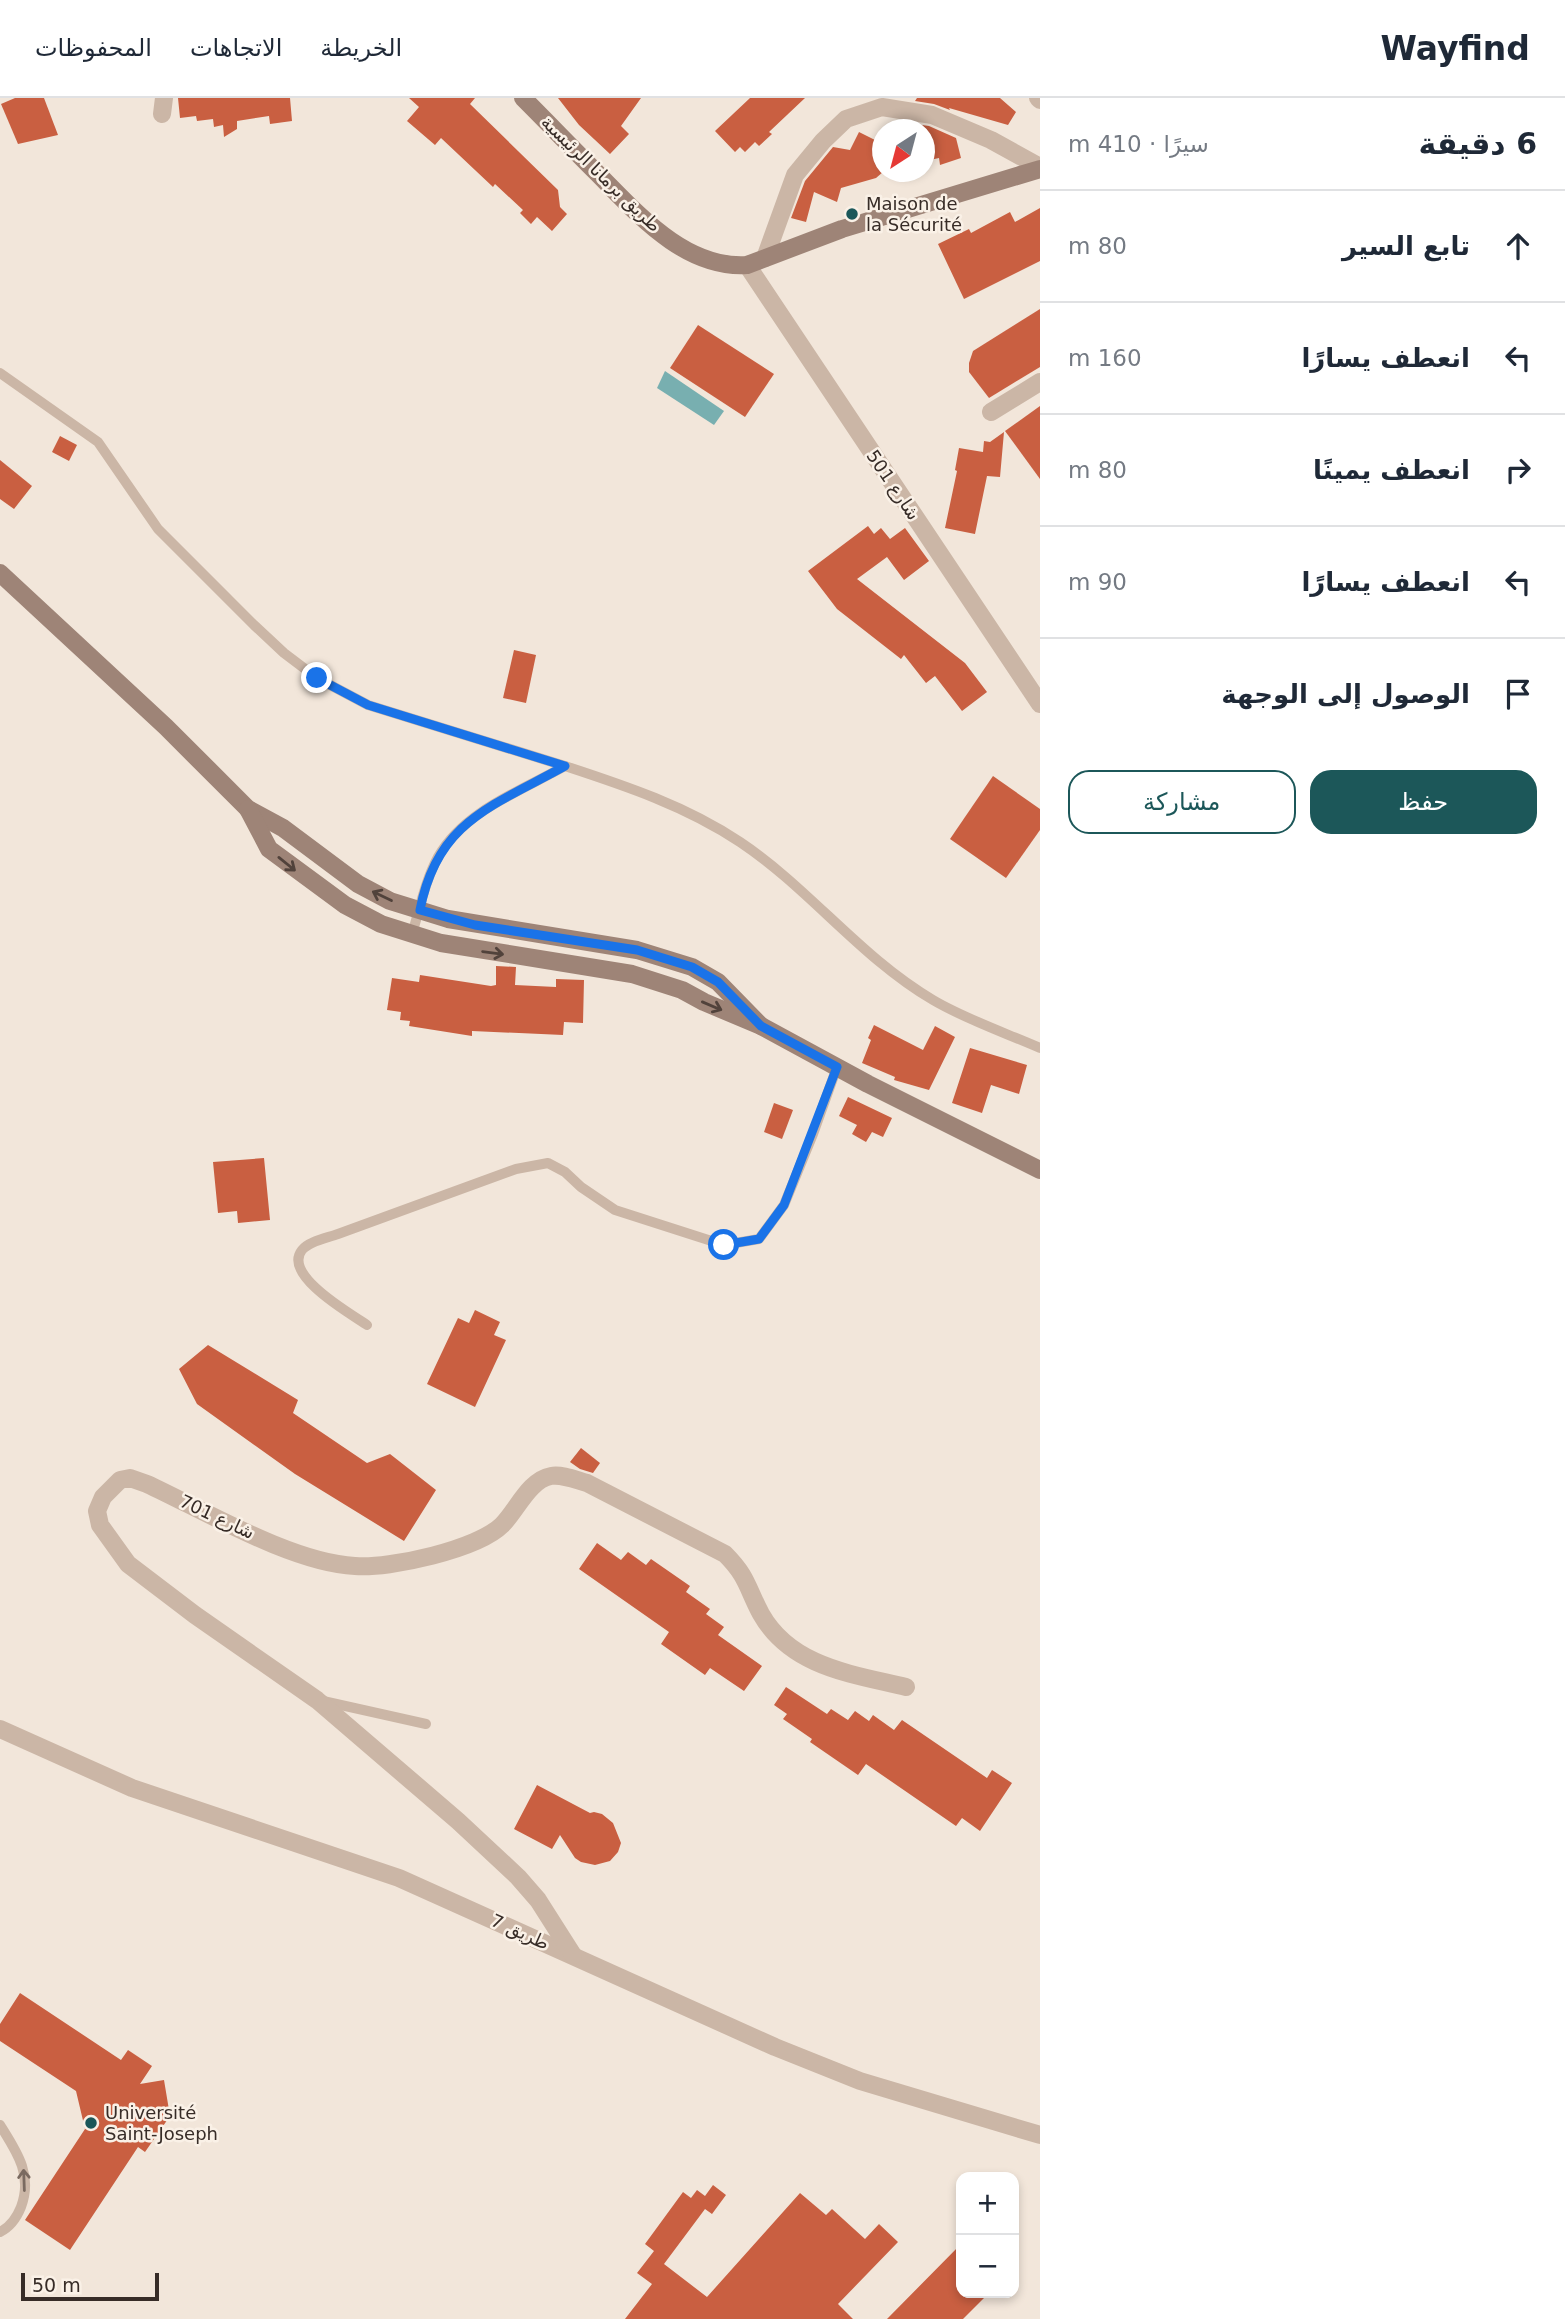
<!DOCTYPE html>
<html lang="ar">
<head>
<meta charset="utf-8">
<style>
	body { margin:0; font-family:"DejaVu Sans",Vazirmatn,sans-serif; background:#f2f2f3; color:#1f2937; direction:rtl }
	.controls { position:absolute; right:21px; bottom:21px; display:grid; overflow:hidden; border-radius:14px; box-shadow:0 4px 10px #0003 }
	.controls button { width:63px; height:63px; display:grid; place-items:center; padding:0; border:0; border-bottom:2px solid #e0e1e3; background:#fff; color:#1f2937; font:35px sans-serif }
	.compass { position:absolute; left:872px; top:21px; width:63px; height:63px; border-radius:50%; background:#fff; box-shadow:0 4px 10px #0003; rotate:216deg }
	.scale { position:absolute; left:21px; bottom:18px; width:138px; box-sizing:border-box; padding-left:7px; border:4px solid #372c27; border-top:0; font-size:19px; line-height:24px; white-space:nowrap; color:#372c27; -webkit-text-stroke:5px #faf1e7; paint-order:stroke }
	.stop { position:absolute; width:21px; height:21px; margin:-16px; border:5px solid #1a73e8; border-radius:50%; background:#fff }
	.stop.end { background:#1a73e8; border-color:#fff; box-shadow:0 2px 7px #0008 }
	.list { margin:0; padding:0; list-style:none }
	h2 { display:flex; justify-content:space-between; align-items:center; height:91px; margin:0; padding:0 28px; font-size:30px }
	h2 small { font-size:23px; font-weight:400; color:#747a83 }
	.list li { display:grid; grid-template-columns:46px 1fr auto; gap:21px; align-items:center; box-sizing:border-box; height:112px; padding:0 28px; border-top:2px solid #e0e1e3 }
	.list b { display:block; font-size:26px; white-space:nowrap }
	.list em { font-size:23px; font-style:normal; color:#747a83 }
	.actions { display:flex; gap:14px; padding:21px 28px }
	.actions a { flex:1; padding:16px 0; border:2px solid #1c5759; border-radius:21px; text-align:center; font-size:24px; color:#1c5759 }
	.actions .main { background:#1c5759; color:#fff }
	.icon { flex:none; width:38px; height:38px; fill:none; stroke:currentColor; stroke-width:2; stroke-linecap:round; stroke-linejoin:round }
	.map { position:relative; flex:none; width:1040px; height:2221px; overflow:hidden; direction:ltr }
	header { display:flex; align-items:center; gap:42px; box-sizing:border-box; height:98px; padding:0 35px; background:#fff; border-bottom:2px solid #e0e1e3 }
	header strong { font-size:33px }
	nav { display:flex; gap:38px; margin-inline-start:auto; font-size:24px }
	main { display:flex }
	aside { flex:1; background:#fff }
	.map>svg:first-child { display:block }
</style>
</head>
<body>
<header>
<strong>Wayfind</strong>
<nav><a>الخريطة</a><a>الاتجاهات</a><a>المحفوظات</a></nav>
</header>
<main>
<aside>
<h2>6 دقيقة<small>سيرًا · 410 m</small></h2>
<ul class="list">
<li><svg class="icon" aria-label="ahead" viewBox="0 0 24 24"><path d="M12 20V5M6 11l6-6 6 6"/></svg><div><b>تابع السير</b></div><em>80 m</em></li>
<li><svg class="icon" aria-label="left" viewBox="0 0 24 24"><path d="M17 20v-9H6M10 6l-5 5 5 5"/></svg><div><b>انعطف يسارًا</b></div><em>160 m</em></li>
<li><svg class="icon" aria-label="right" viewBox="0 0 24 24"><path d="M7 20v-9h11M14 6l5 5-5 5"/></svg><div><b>انعطف يمينًا</b></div><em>80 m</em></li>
<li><svg class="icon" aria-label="left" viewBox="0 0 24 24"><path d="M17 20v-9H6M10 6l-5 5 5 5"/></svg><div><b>انعطف يسارًا</b></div><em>90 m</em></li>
<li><svg class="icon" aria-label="arrive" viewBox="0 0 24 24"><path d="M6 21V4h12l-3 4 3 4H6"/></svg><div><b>الوصول إلى الوجهة</b></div></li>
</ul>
<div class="actions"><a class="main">حفظ</a><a>مشاركة</a></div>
</aside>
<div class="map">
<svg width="1040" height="2221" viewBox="0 0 1040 2221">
	<rect width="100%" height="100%" fill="#f2e6da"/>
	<path fill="#78afb0" d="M665,273l59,40 -10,14 -57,-37z"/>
	<g fill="#c95f41">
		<path d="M15,0h29l14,37 -40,9 -17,-40z"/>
		<path d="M178,0h112l2,23 -22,3 -1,-8 -32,5v8l-13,8 -1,-12 -9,2 -1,-8 -16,2 -1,-5 -16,2z"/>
		<path d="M409,0h66l-5,6 88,86 2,17 7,7 -15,17 -15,-14 -6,7 -11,-11 3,-3 -28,-26 -2,3 -52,-49 -6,7 -28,-24 12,-14z"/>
		<path d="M558,0h83l-20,28 8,8 -19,20 -31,-29z"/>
		<path d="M750,0h55l-36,34 3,2 -13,12 -4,-4 -10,10 -5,-5 -5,5 -20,-21z"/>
		<path d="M917,0h83l16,14 -8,13 -59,-17 1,2 -16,-6 -19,-3z"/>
		<path d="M901,24l28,4 27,12 5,20 -21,7 -1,-7 -14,3v-31h-29z"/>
		<path d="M859,34l24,12v28l-7,6 -35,10 -4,14 -23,-10 -8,30 -15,-4 14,-37 28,-34 17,3z"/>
		<path d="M1040,110v53l-76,38 -26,-55 31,-15 2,4 39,-21 5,10z"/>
		<path d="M1040,211v58l-51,31 -20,-26v-9l4,-12z"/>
		<path d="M698,227l76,49 -29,43 -75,-49z"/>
		<path d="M1040,308v73l-35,-48z"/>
		<path d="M1004,334l-4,45 -13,-1 -12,58 -30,-6 12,-57 -2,-1 4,-22 24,4 1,-11 6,1z"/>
		<path d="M60,338l17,9 -8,16 -17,-9z"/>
		<path d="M0,362l32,26 -18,23 -14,-10z"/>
		<path d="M868,428l6,8 7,-6 9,11 15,-11 24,33 -25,19 -17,-23 -30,22 108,84 22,29 -25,19 -27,-35 -9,7 -22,-28 -3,4 -64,-50 -29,-38z"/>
		<path d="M514,552l22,5 -10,48 -23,-5z"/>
		<path d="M993,678l47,33v21l-34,48 -56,-39z"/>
		<path d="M496,868l20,1 -1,18 41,2v-8l28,1 -1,43 -19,-1 -1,13 -91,-4v5l-63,-10 1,-5 -10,-1 1,-8 -14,-2 5,-32 27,4 1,-7 71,11 5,-1z"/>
		<path d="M874,927l49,25 12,-24 20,11 -26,53 -35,-10 1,-3 -33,-14 9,-23 -3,-2z"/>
		<path d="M970,950l57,17 -8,29 -28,-9 -9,28 -30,-10z"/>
		<path d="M848,999l44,21 -9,19 -11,-5 -6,10 -14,-8 5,-9 -18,-9z"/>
		<path d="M774,1005l19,7 -11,29 -18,-7z"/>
		<path d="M264,1060l6,62 -32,3 -1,-12 -19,2 -5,-51z"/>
		<path d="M475,1212l25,12 -6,13 12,5 -31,67 -48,-23 31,-66 11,5z"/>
		<path d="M208,1247l90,55 -5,13 74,50 23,-9 46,36 -32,51 -109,-67 -98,-70 -18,-35z"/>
		<path d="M581,1350l19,15 -7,10 -13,-4 -10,-7z"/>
		<path d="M597,1445l24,17 7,-8 18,13 5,-6 39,27 -4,6 24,17 -4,5 18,13 -6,8 44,31 -18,25 -34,-23 -5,7 -44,-31 8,-12 -90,-63z"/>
		<path d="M786,1589l41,27 4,-5 17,11 7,-9 14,10 4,-6 21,15 8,-10 85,58 5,-8 20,13 -32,48 -18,-13 -6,8 -90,-62 -8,11 -48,-33 2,-3 -29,-20 4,-5 -13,-9z"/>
		<path d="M537,1687l53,28 4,-1 8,2 11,9 8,20 -3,9 -8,9 -15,4 -14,-3 -6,-4 -15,-23 -8,14 -38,-20z"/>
		<path d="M20,1895l101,67 7,-10 24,16 -12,18 24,-4 6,36 -25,36 -7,-5 -68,103 -45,-30 60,-91 -9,-38 -76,-50v-17z"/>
		<path d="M713,2087l13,10 -14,19 -7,-5 -41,55 43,33 93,-104 26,22 6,-6 33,30 14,-15 19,18 -60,62 15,15h-228l27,-35 -15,-11 17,-22 -9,-7 38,-52 8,6 6,-8 8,6z"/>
		<path d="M961,2146v49h28l-26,26h-76z"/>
	</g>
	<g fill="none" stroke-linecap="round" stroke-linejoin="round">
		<g stroke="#cbb6a6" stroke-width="10">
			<path d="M0,275l98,69 60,87 96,96 30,28 33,25 51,27 197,61c-44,25 -101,45 -127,91 -13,24 -18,51 -26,77"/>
			<path d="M565,668c61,20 121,40 175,76 69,46 121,116 193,158 32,19 73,33 107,48"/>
			<path d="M367,1227c-16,-11 -85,-50 -65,-75 7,-9 25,-12 36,-16l178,-65 32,-6 17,9 16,15 34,23 109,35 35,-6 25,-34 29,-71 24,-67"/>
			<path d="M323,1603l103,23"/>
			<path d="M0,2027c17,27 33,50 21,82 -4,10 -11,20 -21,25"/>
		</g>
		<g stroke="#cbb6a6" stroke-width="18">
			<path d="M1038,0l2,2"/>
			<path d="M162,16l2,-16"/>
			<path d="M765,160l30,-83 28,-34 23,-22 36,-12 50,8 59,25 49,27"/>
			<path d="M747,167l293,439"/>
			<path d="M991,314l49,-30"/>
			<path d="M0,1631l132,59 267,90 376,169 85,34 180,54"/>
			<path d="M573,1857l-35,-55 -20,-23 -60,-56 -141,-121 -122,-85 -67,-51 -28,-39 -3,-14 6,-14 17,-17 10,-2 17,6c58,27 146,79 208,82 35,3 123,-17 147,-41 15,-15 27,-45 49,-49 11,-2 25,4 36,7l138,71c23,23 22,34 36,60 30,53 91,60 145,73"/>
		</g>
		<g stroke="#9e8477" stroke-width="18">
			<path d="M523,0c24,24 48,49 72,73 41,41 89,98 152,94l95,-36 198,-60"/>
			<path d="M0,475l166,154 82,82 35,19 75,56 32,17 58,18 189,31 55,17 26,15 43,44"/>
			<path d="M248,711l21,40 76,56 36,19 60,19 191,31 50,16 22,12 57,24 107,58 172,86"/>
		</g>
	</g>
	<defs><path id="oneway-shaft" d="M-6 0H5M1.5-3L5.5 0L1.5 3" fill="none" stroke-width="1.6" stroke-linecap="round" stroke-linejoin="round" transform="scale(1.75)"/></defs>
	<g stroke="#51423b">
		<use href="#oneway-shaft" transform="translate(287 766) rotate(39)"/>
		<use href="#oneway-shaft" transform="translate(382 798) rotate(-154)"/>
		<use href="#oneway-shaft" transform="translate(493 855) rotate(8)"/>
		<use href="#oneway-shaft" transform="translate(712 908) rotate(23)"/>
	</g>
	<use stroke="#7a6a60" href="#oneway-shaft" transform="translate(24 2082) rotate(-92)"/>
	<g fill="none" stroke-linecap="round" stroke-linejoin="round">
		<path stroke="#1a73e8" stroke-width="9" d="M317,580l51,27 197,61c-72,40 -128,55 -145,144l55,15 162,25 55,17 26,15 43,44 76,41 -53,138 -25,34 -35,6"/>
	</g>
	<g fill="#1c5759" stroke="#faf1e7" stroke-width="2.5">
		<circle cx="852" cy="116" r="7"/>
		<circle cx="91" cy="2025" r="7"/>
	</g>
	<g text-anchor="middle" stroke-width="5" stroke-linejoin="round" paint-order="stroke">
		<g font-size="18" fill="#372c27" stroke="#faf1e7">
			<text transform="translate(601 76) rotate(44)" y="6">طريق برمانا الرئيسية</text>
			<text transform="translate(893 387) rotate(56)" y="6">شارع 501</text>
			<text transform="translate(217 1419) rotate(25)" y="6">شارع 701</text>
			<text transform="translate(520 1834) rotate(24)" y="6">طريق 7</text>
		</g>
		<g font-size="18" fill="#372c27" stroke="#faf1e7" text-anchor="start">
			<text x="866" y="112">Maison de<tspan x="866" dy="21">la Sécurité</tspan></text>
			<text x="105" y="2021">Université<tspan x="105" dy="21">Saint-Joseph</tspan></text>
		</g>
	</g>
</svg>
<div class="controls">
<button>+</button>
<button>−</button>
</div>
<svg class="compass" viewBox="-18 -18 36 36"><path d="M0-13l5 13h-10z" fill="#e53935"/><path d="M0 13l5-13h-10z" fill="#747a83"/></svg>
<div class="scale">50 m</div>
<div class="stop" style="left:724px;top:1147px"></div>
<div class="stop end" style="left:317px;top:580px"></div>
</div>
</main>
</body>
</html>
